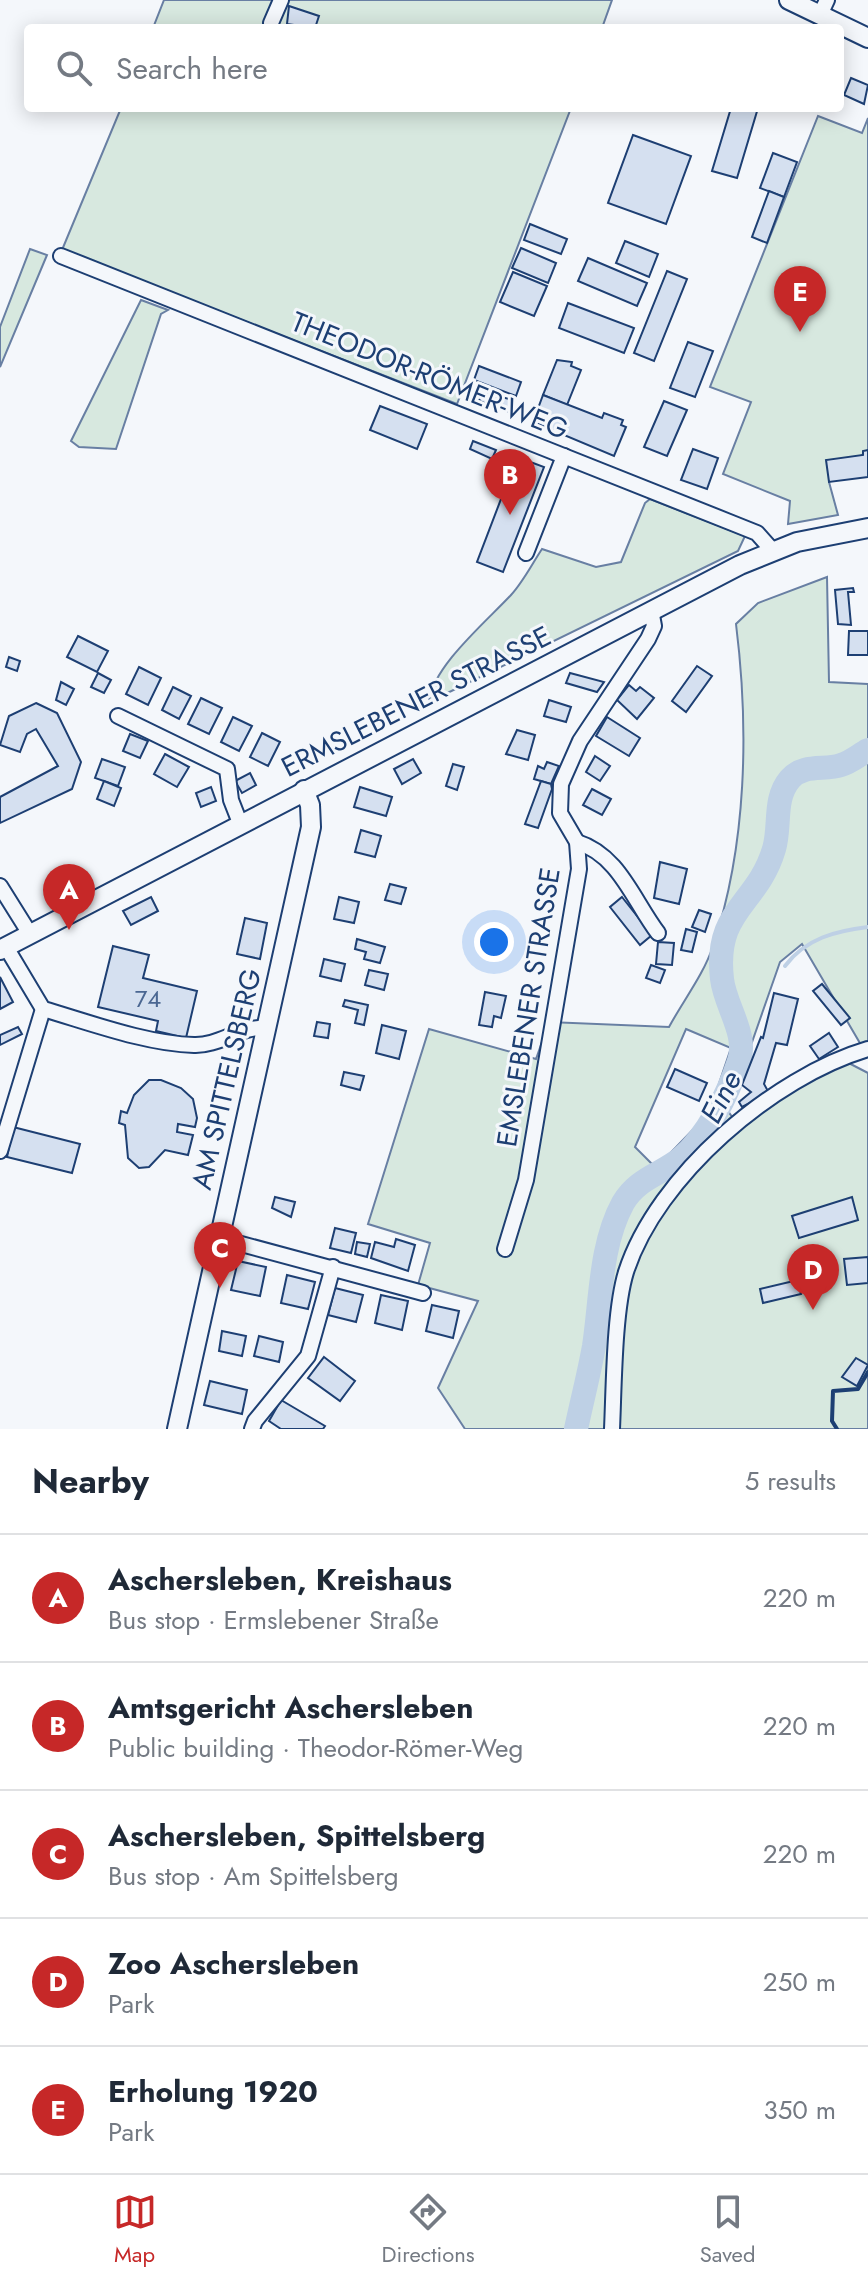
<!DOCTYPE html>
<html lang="en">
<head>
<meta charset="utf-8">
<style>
	body { margin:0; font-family:Jost,sans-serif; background:#f2f2f3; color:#1f2937 }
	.you { position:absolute; left:494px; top:942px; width:28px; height:28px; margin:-20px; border:6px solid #fff; border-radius:50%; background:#1a73e8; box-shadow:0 0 0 12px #1a73e833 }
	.badge { display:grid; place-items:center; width:52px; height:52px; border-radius:50%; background:#c62828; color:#fff; font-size:26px; font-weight:700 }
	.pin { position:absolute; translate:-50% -66px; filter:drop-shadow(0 2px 4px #0008) }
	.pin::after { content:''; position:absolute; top:42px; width:28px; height:24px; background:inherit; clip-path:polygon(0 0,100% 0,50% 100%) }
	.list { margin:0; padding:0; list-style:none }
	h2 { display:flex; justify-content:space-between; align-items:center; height:104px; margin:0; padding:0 32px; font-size:34px }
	h2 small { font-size:26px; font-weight:400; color:#747a83 }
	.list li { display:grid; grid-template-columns:52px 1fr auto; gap:24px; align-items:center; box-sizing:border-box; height:128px; padding:0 32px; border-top:2px solid #e0e1e3 }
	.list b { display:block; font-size:30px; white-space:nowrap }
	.list p { margin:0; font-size:26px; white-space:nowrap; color:#747a83 }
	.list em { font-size:26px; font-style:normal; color:#747a83 }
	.icon { flex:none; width:44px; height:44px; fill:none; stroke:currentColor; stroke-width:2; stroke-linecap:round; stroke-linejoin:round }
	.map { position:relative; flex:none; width:868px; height:1429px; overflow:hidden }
	.search { position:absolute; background:#fff; box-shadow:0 4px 20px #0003; left:24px; right:24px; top:24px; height:88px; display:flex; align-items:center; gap:20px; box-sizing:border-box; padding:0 28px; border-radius:8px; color:#747a83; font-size:30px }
	.sheet { height:744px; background:#fff }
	nav { display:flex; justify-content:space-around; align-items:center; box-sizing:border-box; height:112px; border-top:2px solid #e0e1e3; background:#fff; font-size:22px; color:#747a83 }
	nav a { display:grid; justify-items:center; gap:4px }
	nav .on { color:#c62828 }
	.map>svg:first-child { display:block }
</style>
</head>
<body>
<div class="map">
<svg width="868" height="1429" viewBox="0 0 868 1429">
	<rect width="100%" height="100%" fill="#f4f7fb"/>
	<g fill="#d7e8df" stroke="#687fa3" stroke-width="2" fill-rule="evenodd">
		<path d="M164,0h448l-10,28h-449z"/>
		<path d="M121,108h450l-114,296 -395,-154z"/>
		<path d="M818,116l44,17 6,-15v332l-39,32 9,33 -50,9 2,-23 -67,-27 28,-72 -41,-15z"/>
		<path d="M30,249l17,6 -47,112v-40z"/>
		<path d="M141,300l27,10 -7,4 -45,135 -37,-2 -8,-6z"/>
		<path d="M650,499l95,37 -7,15 -309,151c3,-35 58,-81 82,-107 12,-13 21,-31 31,-46l54,18 25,-5 24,-59z"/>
		<path d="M827,577l2,105 39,2v365l-4,1 -62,-106 -22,18 -52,149 7,10 104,-63 29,15v356h-403l-27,-41 40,-87 -60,-16 12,-42 -62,-19 61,-195 107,30 13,-37 120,5c14,-26 35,-53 44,-81 34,-101 36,-218 23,-322l22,-21zM686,1029l45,19 -22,65 -53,55 -21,-21z"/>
	</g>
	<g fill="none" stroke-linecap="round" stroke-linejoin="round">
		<path stroke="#bed0e5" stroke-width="4" d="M785,966c21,-28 51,-35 83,-39"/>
		<path stroke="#bed0e5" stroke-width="24" d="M576,1429c6,-28 13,-55 18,-83 7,-46 6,-101 29,-143 14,-24 36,-28 57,-44 27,-22 48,-65 59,-98 9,-27 -14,-55 -17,-82 -8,-70 35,-73 52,-130 7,-23 -1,-50 16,-70 14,-16 35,-8 51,-14 10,-3 18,-10 27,-15"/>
	</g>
	<g fill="#d5e0f0" stroke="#1d3f73" stroke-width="2">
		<path d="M289,6l30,10 -4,12 -28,-4z"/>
		<path d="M851,78l17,7 -4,19 -20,-9z"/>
		<path d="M731,108h27l-21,70 -25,-7z"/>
		<path d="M633,135l58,21 -25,68 -58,-21z"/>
		<path d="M773,153l24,9 -13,35 -24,-9z"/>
		<path d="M769,191l15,6 -17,46 -15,-6z"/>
		<path d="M530,224l37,15 -6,15 -37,-14z"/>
		<path d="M625,241l33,13 -9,23 -33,-14z"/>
		<path d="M521,248l35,15 -8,20 -36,-15z"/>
		<path d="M588,258l59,25 -10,23 -59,-25z"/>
		<path d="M667,271l20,8 -33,82 -20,-8z"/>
		<path d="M513,272l34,14 -13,30 -34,-14z"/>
		<path d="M568,303l66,25 -10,25 -65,-25z"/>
		<path d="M688,342l25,9 -18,46 -25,-9z"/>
		<path d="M557,360l15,2 -1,4 10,4 -14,35 -24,-10z"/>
		<path d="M479,366l42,16 -5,14 -42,-16z"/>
		<path d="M482,392l31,8 -4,12 -30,-11z"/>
		<path d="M543,395l59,23 2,-5 19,7 -2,5 5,2 -12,29 -81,-34z"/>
		<path d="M664,401l23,9 -20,46 -23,-9z"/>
		<path d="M380,406l47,18 -10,25 -47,-19z"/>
		<path d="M473,441l23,9 -4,9 -22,-10z"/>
		<path d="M693,449l25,9 -11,31 -26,-9z"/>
		<path d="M868,450v27l-39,5 -3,-22 37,-5v-4z"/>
		<path d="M517,457l27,10 -41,105 -26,-10z"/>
		<path d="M853,588l1,4h-6l3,33 -13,-1 -3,-34z"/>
		<path d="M849,631h19v24h-20z"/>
		<path d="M78,636l30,15 -11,21 -30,-15z"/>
		<path d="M9,657l11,4 -3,10 -11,-4z"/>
		<path d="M697,666l15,10 -26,36 -14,-11z"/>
		<path d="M139,667l22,11 -13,27 -22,-11z"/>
		<path d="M98,673l13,7 -7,13 -13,-6z"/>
		<path d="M570,673l34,9 -7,10 -31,-9z"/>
		<path d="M61,682l13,7 -8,16 -10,-5z"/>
		<path d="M629,685l7,6 4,-4 14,11 -17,21 -20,-19z"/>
		<path d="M173,687l18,9 -12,23 -17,-9z"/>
		<path d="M201,698l21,10 -13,26 -21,-10z"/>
		<path d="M549,700l22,7 -5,15 -22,-6z"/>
		<path d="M36,703l21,10 24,49 -9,27 -72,34v-26l58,-31 -22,-37 -9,5 -7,18 -20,-7 9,-29z"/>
		<path d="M233,717l19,9 -13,25 -18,-9z"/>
		<path d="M607,717l33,21 -11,18 -33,-20z"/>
		<path d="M517,730l18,5 -7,25 -22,-6z"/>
		<path d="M262,733l18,9 -12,24 -18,-9z"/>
		<path d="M130,734l18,7 -8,17 -17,-7z"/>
		<path d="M165,754l24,13 -12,20 -23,-13z"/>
		<path d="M595,756l15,10 -10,15 -14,-9z"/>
		<path d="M102,759l23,8 -7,19 -23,-8z"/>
		<path d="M413,759l8,14 -19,11 -8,-15z"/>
		<path d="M547,762l12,4 -8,18 -17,-5 4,-13 6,3z"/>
		<path d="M453,764l11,3 -7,23 -11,-4z"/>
		<path d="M250,773l6,12 -14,8 -7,-12z"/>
		<path d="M104,781l17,7 -7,18 -17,-7z"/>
		<path d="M541,781l10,3 1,5 -14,39 -13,-4z"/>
		<path d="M211,787l5,14 -15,6 -5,-14z"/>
		<path d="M360,787l32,10 -6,19 -32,-9z"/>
		<path d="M592,789l19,10 -9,16 -19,-10z"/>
		<path d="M361,830l20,6 -6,21 -20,-5z"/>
		<path d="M660,862l27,7 -8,35 -25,-6z"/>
		<path d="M390,884l16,4 -5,16 -16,-4z"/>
		<path d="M151,897l7,14 -27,14 -8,-14z"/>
		<path d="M339,897l20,5 -5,21 -20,-4z"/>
		<path d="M622,897l30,38 -12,10 -30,-38z"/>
		<path d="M699,910l12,4 -6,18 -13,-5z"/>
		<path d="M245,918l22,5 -7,36 -23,-5z"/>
		<path d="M686,929l11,3 -5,20 -11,-2z"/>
		<path d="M357,939l28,8 -5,16 -16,-4 2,-7 -11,-3z"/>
		<path d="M658,942l16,1 -2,22 -16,-1z"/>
		<path d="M113,946l36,9 -6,23 54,13 -11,47 -30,-7 2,-10 -60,-14z"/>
		<path d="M324,959l21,5 -4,17 -21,-5z"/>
		<path d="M651,965l14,5 -5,13 -14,-5z"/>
		<path d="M369,970l19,4 -4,16 -19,-5z"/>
		<path d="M0,977l13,25 -13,7z"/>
		<path d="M822,984l28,34 -9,7 -28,-34z"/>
		<path d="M485,992l21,4 -5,22 -7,-2 -2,11 -13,-2z"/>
		<path d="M774,993l24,6 -11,46 -11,-2 -12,41 5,9 -27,14 -3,-5 12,-10 -9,-7 19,-48 2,1z"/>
		<path d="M345,1000l23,5 -4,20 -9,-2 3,-13 -15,-4z"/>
		<path d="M317,1022l13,2 -2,14 -14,-2z"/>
		<path d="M382,1025l24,6 -7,28 -23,-6z"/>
		<path d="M18,1027l4,7 -22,11v-10z"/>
		<path d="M829,1033l9,14 -19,12 -9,-13z"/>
		<path d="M675,1069l32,14 -8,18 -32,-14z"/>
		<path d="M344,1072l20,4 -4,14 -19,-5z"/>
		<path d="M149,1080h12l20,8 12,11 4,19 -2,9 -17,-3 -1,8 16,3 -5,20 -23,-5 -16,17 -10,1 -11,-10 -3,-33 -6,-2 2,-12 6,2 7,-18z"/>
		<path d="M13,1127l67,17 -8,29 -65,-16z"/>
		<path d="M275,1197l20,5 -4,15 -19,-9z"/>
		<path d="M852,1197l6,23 -59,18 -7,-22z"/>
		<path d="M335,1228l21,5 -5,20 -21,-5z"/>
		<path d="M396,1239l19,6 -7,26 -37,-13 4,-16 19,5z"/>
		<path d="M357,1242l13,2 -3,13 -12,-3z"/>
		<path d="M868,1257v26l-21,2 -3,-26z"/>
		<path d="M238,1261l28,6 -6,29 -29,-6z"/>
		<path d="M830,1264l4,14 -35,8 2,8 -38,9 -3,-14 38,-9 -2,-8z"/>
		<path d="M287,1275l28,7 -7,27 -27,-6z"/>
		<path d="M335,1288l28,7 -7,27 -28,-7z"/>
		<path d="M381,1295l27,6 -6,29 -27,-7z"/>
		<path d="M432,1305l27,6 -6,27 -27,-7z"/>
		<path d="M222,1331l24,5 -4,20 -23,-5z"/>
		<path d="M259,1336l24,6 -4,20 -25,-6z"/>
		<path d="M324,1357l31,24 -15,20 -32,-23z"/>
		<path d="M856,1358l12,7 -11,21 -15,-9z"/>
		<path d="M210,1381l37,9 -5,24 -38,-9z"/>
		<path d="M281,1400l44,26 -2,3h-42l-12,-8z"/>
	</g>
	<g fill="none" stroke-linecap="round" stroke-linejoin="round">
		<defs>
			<g id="minor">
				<path d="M820,15l7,-15"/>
				<path d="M271,23l10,-23"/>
				<path d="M61,256l671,267 25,10 16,18"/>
				<path d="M526,553l38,-97"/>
				<path d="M118,716l109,53 4,31 9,23"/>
				<path d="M577,842c42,13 56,58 81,91"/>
				<path d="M0,886l30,48"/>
				<path d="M6,947l37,62c45,13 104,35 151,36 25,1 46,-19 72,-17"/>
				<path d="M0,1151l43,-142"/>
				<path d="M219,1238l204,55"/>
				<path d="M505,1249l21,-69 53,-311 -2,-27 -17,-29 1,-29 19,-43 68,-102 6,-13 -3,-16"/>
				<path d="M252,1429l3,-8 53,-65 25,-89"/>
				<path d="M612,1429c2,-43 2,-118 14,-157 31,-96 147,-195 242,-223"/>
			</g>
			<g id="major">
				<path d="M789,0l79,38"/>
				<path d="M0,950l740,-385 57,-23 71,-14"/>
				<path d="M177,1429l134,-602 -1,-22 -6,-15"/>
			</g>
		</defs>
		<use href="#minor" stroke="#1d3f73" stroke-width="18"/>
		<use href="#major" stroke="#1d3f73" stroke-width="22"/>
		<use href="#minor" stroke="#f4f7fb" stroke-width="14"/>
		<use href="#major" stroke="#f4f7fb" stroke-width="18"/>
		<path stroke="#1d3f73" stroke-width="4" d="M837,1429l-5,-8 1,-30 25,-2 10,-17"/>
	</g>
	<g text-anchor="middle" stroke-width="6" stroke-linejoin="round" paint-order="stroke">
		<g font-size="24" fill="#4b6792">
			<text x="148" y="1007">74</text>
		</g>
		<g font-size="28" fill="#1d3f73" stroke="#f4f7fb">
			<text transform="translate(430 375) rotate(22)" y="10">THEODOR-RÖMER-WEG</text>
			<text transform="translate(416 701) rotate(-27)" y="10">ERMSLEBENER STRASSE</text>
			<text transform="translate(528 1007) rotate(-81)" y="10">EMSLEBENER STRASSE</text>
			<text transform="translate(226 1079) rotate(-77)" y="10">AM SPITTELSBERG</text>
		</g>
		<g font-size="30" font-style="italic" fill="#1d3f73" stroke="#f4f7fb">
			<text transform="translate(721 1097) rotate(-63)" y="10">Eine</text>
		</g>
	</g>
</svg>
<div class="you"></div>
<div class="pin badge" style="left:69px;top:930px">A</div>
<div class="pin badge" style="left:510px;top:515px">B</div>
<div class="pin badge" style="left:220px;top:1288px">C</div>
<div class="pin badge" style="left:813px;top:1310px">D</div>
<div class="pin badge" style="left:800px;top:332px">E</div>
<div class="search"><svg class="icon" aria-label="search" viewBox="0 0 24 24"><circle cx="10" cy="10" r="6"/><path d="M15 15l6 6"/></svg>Search here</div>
</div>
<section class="sheet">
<h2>Nearby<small>5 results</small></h2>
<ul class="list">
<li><span class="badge">A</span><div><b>Aschersleben, Kreishaus</b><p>Bus stop · Ermslebener Straße</p></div><em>220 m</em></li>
<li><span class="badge">B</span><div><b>Amtsgericht Aschersleben</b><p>Public building · Theodor-Römer-Weg</p></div><em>220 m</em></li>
<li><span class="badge">C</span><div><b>Aschersleben, Spittelsberg</b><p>Bus stop · Am Spittelsberg</p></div><em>220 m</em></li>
<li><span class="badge">D</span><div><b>Zoo Aschersleben</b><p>Park</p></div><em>250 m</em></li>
<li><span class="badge">E</span><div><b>Erholung 1920</b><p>Park</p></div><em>350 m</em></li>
</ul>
</section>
<nav>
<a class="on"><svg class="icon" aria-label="map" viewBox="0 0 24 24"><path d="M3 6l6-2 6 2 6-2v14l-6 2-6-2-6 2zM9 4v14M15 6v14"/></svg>Map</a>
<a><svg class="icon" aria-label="directions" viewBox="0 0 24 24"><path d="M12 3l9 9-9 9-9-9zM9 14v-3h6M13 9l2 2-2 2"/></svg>Directions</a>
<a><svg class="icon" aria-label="saved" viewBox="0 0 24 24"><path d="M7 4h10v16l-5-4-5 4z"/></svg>Saved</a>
</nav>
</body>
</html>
